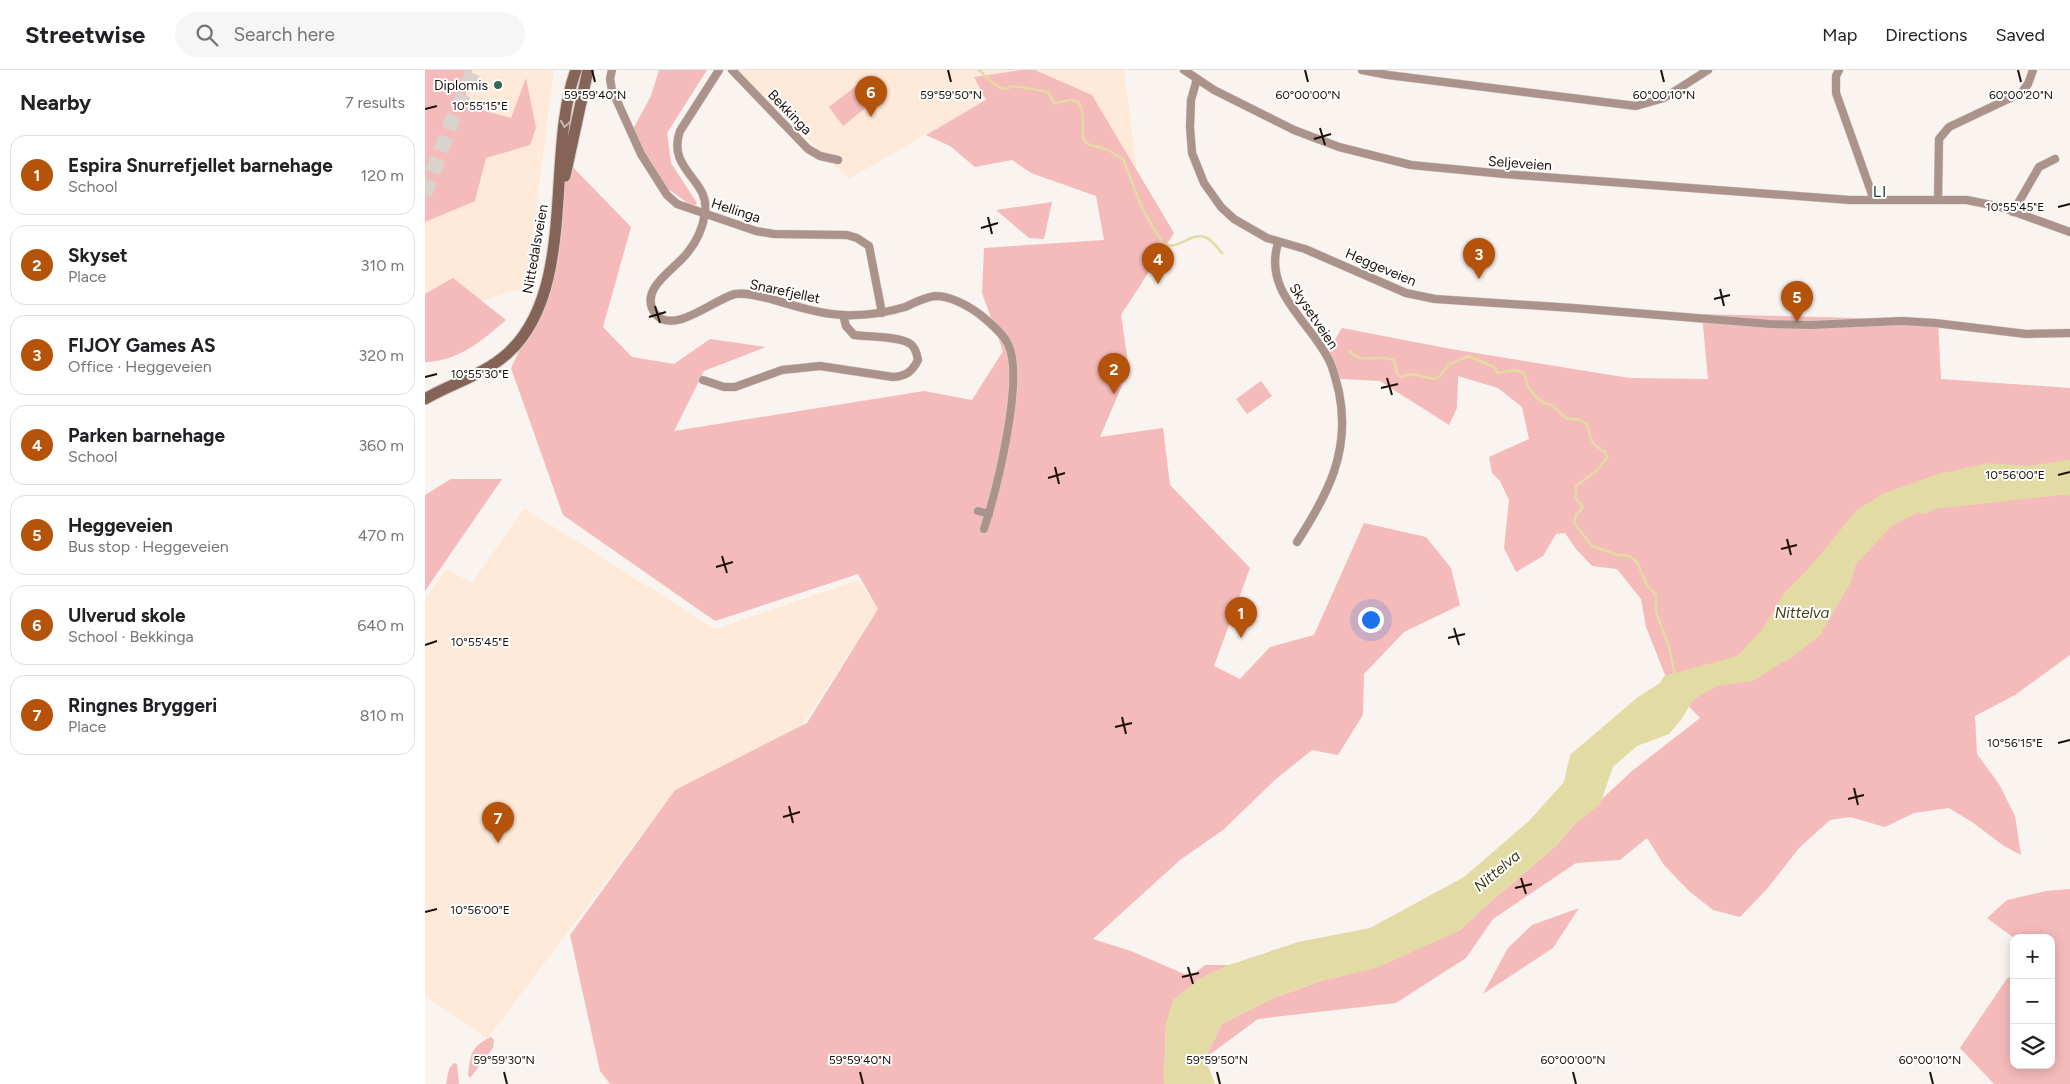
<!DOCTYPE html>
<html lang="en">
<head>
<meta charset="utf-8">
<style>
	body { margin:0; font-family:Figtree,sans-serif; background:#f6f6f6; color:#202124 }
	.controls { position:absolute; right:15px; bottom:15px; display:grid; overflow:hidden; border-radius:10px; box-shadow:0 2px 12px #0003 }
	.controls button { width:45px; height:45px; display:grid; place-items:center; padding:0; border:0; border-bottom:1px solid #e0e0e0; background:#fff; color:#202124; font:25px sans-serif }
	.you { position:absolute; left:945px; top:549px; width:18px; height:18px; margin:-12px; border:4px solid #fff; border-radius:50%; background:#1a73e8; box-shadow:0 0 0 8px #1a73e833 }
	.badge { display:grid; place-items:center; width:32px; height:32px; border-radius:50%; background:#b45309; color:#fff; font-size:16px; font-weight:700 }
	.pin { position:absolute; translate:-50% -41px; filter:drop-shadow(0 1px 2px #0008) }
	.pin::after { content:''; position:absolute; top:26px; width:18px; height:15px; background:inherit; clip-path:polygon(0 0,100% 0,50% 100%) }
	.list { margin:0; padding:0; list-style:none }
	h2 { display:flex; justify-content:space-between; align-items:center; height:65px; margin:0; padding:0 20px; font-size:21px }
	h2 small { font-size:16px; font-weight:400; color:#757577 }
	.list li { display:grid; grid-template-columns:32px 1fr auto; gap:15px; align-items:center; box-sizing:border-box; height:80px; margin:0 10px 10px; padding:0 10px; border:1px solid #e0e0e0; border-radius:15px }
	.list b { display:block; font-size:19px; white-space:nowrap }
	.list p { margin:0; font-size:16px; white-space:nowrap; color:#757577 }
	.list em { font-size:16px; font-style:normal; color:#757577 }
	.icon { flex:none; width:28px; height:28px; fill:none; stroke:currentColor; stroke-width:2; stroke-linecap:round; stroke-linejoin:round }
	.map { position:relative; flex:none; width:1645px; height:1014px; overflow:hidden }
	header { display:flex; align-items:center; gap:30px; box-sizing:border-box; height:70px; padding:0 25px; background:#fff; border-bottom:1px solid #e0e0e0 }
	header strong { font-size:24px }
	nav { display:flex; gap:28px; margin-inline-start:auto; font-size:18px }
	.search { width:350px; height:45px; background:#f6f6f6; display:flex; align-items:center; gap:12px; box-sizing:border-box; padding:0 18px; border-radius:28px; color:#757577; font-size:19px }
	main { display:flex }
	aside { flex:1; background:#fff }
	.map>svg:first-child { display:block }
</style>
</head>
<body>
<header>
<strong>Streetwise</strong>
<div class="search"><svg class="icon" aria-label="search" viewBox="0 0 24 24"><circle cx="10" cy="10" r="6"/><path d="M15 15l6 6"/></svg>Search here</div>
<nav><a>Map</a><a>Directions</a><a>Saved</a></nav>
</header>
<main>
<aside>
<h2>Nearby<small>7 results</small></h2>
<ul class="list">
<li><span class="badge">1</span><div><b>Espira Snurrefjellet barnehage</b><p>School</p></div><em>120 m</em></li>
<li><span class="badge">2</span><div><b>Skyset</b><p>Place</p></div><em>310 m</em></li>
<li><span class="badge">3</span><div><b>FIJOY Games AS</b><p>Office · Heggeveien</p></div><em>320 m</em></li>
<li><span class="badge">4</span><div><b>Parken barnehage</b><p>School</p></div><em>360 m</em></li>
<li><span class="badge">5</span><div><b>Heggeveien</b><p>Bus stop · Heggeveien</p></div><em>470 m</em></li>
<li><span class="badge">6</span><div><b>Ulverud skole</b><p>School · Bekkinga</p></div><em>640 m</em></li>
<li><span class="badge">7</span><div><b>Ringnes Bryggeri</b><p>Place</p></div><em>810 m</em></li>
</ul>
</aside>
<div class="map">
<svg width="1645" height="1014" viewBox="0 0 1645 1014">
	<rect width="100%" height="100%" fill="#faf4f0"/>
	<g fill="#ffe9d8">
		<path d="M0,0h129l-28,217 -55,17 -46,19z"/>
		<path d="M311,0h285l-47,7 12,23 -137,79z"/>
		<path d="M610,0h89l13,100 -45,-75z"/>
		<path d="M99,438l191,121 143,-49 20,29 -77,118 -126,63 -187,248 -63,-42v-397l21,-30 26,14z"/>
	</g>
	<g fill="#f5baba">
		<path d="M0,0h47l-9,35 48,13 15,-40 10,50 -6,17 -44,13 -11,43 -50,21z"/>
		<path d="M234,0h48l-40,63 4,30 26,40 -4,4 -26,-19 -20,-30 -14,-29 18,-33z"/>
		<path d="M596,0h14l57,25 82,138 -53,82 8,54 -29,68 63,-9 7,57 80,83 -36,98 26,13 30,-32 44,-12 50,-112 62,14 25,31 9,37 -56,27 -40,42 -1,41 -25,40 -26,-5 -36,29 -53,51 -43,30 -87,79 38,12 53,23 11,-1 10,-8h24l-32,15 -31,43 -2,61h-554l-10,-13 -30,-136 105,-145 132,-67 71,-114 -20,-35 -143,47 -152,-106 -52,-147 16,-33 17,-44 17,-136 70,72 -28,100 29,30 42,7 36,-25 56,8 -62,24 -30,60 250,-40 48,9 31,-49 -21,-58 2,-45 120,-8 -8,-44 -65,-23 -19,-13 -37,7 -25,-21 -24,-11 60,-35 -12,-23z"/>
		<path d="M440,9l14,18 -36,29 -14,-19z"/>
		<path d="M627,132l-8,37 -15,-1 -33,-28z"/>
		<path d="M28,208l53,42c-23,20 -49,42 -81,42v-68z"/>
		<path d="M1277,244l236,6 3,59 129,9v267l-55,40 -40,21 2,38 22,30 16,32 6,39 -17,-9 -32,-24 -23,-14 -35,5 -29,14 -35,-10 -20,3 -31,28 -32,41 -27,28 -27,-7 -24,-19 -25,-26 -17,-27 -27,22 -44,3 -83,56 -27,39 -70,45 -138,16 -53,39 17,-34 49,-25 188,-68 30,-28 68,-58 16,-19 59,-55 68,-53 -20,-21 -13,-17 -21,-53 -5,-28 -24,-30 -25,-3 -16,-17 -11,-16 -9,1 -13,22 -27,16 -12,-24 5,-48 -9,-19 -8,-8 -3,-16 40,-18 -7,-32 -24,-19 -40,-12 -1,32 -8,17 -69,-44 -39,-2 -18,-20 19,-31 109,21 178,29 79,1z"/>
		<path d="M836,311l11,15 -25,18 -11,-15z"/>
		<path d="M26,409h51l-77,112v-96z"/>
		<path d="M1645,819v195h-76l-34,-36 48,-71 6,4v84h37v-127h-37l-27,-20 20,-18 39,-9z"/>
		<path d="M1154,838l-26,40 -70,46 25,-46 24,-23z"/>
		<path d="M66,967l3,3 -1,8 -23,30 -2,-3c3,-21 2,-28 23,-38z"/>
		<path d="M29,993l3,1 2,20h-13l3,-15z"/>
	</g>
	<path fill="#e3dba4" d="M1645,390v35l-4,1 -21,-7 -100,9 -53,28 -36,38 -6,20 -30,51 -33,26 -48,12 -46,27 -12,20 -12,14 -32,12 -24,21 -13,37 -27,22 -16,19 -68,58 -30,28 -83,37 -58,14 -47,17 -49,25 -17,34 10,26h-51l2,-61 7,-23 24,-20 32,-15 69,-23 72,-14 94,-51 65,-56 35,-39 6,-27 68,-58 22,-14 4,-7 73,-20 25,-26 22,-37 25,-25 48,-58 25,-16 56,-20 50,-11 38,3z"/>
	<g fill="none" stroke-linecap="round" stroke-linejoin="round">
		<g stroke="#e3dba4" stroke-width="2.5">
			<path d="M554,0c7,6 15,17 26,19 5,0 3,-2 7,-3 3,0 33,5 36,6l6,11c5,0 10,-2 16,-3 19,-1 10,29 14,41l6,4 16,4 17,10 19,49 21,36c15,7 28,-12 42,-7 7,2 12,11 17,16"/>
			<path d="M924,281c16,15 25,2 45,9l3,14 4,3 10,-3 24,5 5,-3 8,-11 20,-9 26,11 4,6 17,-3 9,3 4,13 8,11 8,6 8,2 14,13 14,2 6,3c6,15 2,20 19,29l2,6 -12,14 -19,14v13l6,6v4l-6,6 -2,8 18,23 26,9 11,1 8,6 10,23 9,10v17l13,35 6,28"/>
		</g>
		<g stroke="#e3dba4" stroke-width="14">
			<path d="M1498,437l11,-5 136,-15"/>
			<path d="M1290,609l36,-5 25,-16"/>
		</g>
		<path stroke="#d9d2cd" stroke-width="15" stroke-dasharray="15 8" stroke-linecap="butt" d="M0,124l26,-71 23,-53"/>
		<defs>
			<g id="street">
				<path d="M187,0l-2,9 2,11 29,64 26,41 10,9 79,27 18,3 73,1 10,3 12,8 13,67"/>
				<path d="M294,0l-39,61c-14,39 31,49 25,82 -2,14 -8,28 -17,39 -12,17 -49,36 -34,60 17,26 60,-13 81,-18 13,-2 27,3 39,6 22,6 46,14 69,15 21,1 42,-2 62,-8 9,-4 20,-10 30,-11 16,0 30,8 43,17 10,8 24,19 30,31 17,34 -12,148 -24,185"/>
				<path d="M307,0l76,79 12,7 18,4"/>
				<path d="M759,0l30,20 80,40 45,17 72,18 93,9 346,26h117l34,7 69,25"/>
				<path d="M937,0l26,5 248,31 28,-8 44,-28"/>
				<path d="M1414,0l-3,6v17l38,107"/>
				<path d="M772,9l-6,21 -1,27 2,26 12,30 17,24 13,12 33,19 38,11 101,44 29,6 138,9 197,16 40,1 92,-4 33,2 91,11 44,-1"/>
				<path d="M1513,130l1,-61 10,-12 72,-34 7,-9 5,-14"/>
				<path d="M1588,142l26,-45 16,-8"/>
				<path d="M853,173c-15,49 31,77 51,117 5,10 7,21 10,32 12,59 -11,102 -42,150"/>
				<path d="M278,310l21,7h11l47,-17 38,-4 73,11c13,-1 19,-5 25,-17 -1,-6 -3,-14 -9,-17 -12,-7 -41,-6 -55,-8l-8,-9 -3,-11"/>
				<path d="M553,441l11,3"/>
			</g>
			<g id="secondary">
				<path d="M140,106l23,-106"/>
				<path d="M0,329c27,-16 59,-24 83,-46 70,-64 37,-200 68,-283"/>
			</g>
		</defs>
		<use href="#street" stroke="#d6d0cb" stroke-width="9"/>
		<use href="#secondary" stroke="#d6d0cb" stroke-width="13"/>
		<use href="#street" stroke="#ab928a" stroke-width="8"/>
		<use href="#secondary" stroke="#866357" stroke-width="11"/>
	</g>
	<defs><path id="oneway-chevron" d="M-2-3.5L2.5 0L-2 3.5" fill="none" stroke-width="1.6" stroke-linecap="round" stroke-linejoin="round" transform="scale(1.25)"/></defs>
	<use stroke="#c9b9b3" href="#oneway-chevron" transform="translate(140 54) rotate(98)"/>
	<path fill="none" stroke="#1b1109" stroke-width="2" d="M167,0l3,12M523,0l3,12M880,0l3,12M1236,0l3,12M1593,0l3,12M0,39l12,-3M895,58l5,17M889,69l17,-5M1633,137l12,-3M563,147l4,17M556,158l17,-5M1295,219l4,17M1289,229l16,-4M230,236l5,17M224,247l17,-5M0,307l12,-3M962,308l5,17M956,318l17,-4M630,397l4,17M1633,405l12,-3M623,408l17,-5M1362,469l4,16M1356,479l16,-4M297,486l5,17M291,497l17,-5M1029,558l5,17M1023,568l17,-4M0,575l12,-4M697,647l4,17M690,657l17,-4M1633,673l12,-3M1429,718l4,17M1423,729l16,-4M364,736l4,17M358,747l17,-5M1096,808l5,16M1090,818l17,-4M0,842l12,-3M763,897l5,17M757,907l17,-4M79,1002l3,12M435,1002l3,12M792,1002l3,12M1148,1002l3,12M1505,1002l3,12"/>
	<circle fill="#326a52" stroke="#fff" stroke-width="2" cx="73" cy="15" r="5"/>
	<g text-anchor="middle" stroke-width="4" stroke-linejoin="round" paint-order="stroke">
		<g font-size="14" fill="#1b1109" stroke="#fff" text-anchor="end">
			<text x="63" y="20">Diplomis</text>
		</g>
		<g font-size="14" fill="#1b1109" stroke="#fff">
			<text transform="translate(365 42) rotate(46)" y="5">Bekkinga</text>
			<text transform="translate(1095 93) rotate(4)" y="5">Seljeveien</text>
			<text transform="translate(311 140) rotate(18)" y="5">Hellinga</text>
			<text transform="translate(110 179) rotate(-80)" y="5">Nittedalsveien</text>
			<text transform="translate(956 197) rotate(23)" y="5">Heggeveien</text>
			<text transform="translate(360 221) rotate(12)" y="5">Snarefjellet</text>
			<text transform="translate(889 246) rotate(56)" y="5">Skysetveien</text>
		</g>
		<g font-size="15" font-style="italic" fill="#403a0e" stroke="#fff">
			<text x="1377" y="548">Nittelva</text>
			<text transform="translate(1072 801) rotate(-40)" y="5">Nittelva</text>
		</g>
		<g font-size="16" letter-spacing="1" fill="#174533" stroke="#fff">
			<text x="1455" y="127">LI</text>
		</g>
	</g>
	<g font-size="12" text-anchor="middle" fill="#1b1109" stroke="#fff" stroke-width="4" stroke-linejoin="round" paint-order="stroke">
		<text x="170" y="29">59°59'40"N</text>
		<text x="526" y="29">59°59'50"N</text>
		<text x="883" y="29">60°00'00"N</text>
		<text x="1239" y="29">60°00'10"N</text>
		<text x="1596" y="29">60°00'20"N</text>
		<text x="55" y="40">10°55'15"E</text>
		<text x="1590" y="141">10°55'45"E</text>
		<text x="55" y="308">10°55'30"E</text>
		<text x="1590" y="409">10°56'00"E</text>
		<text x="55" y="576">10°55'45"E</text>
		<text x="1590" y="677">10°56'15"E</text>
		<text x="55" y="844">10°56'00"E</text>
		<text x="79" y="994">59°59'30"N</text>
		<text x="435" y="994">59°59'40"N</text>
		<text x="792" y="994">59°59'50"N</text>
		<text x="1148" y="994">60°00'00"N</text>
		<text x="1505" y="994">60°00'10"N</text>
	</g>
</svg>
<div class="controls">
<button>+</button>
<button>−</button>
<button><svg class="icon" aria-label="layers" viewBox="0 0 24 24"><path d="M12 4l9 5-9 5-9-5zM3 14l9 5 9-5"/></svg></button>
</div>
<div class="you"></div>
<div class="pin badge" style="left:816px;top:568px">1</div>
<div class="pin badge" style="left:689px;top:324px">2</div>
<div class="pin badge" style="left:1054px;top:209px">3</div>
<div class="pin badge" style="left:733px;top:214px">4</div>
<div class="pin badge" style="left:1372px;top:252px">5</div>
<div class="pin badge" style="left:446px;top:47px">6</div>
<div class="pin badge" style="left:73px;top:773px">7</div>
</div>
</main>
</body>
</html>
